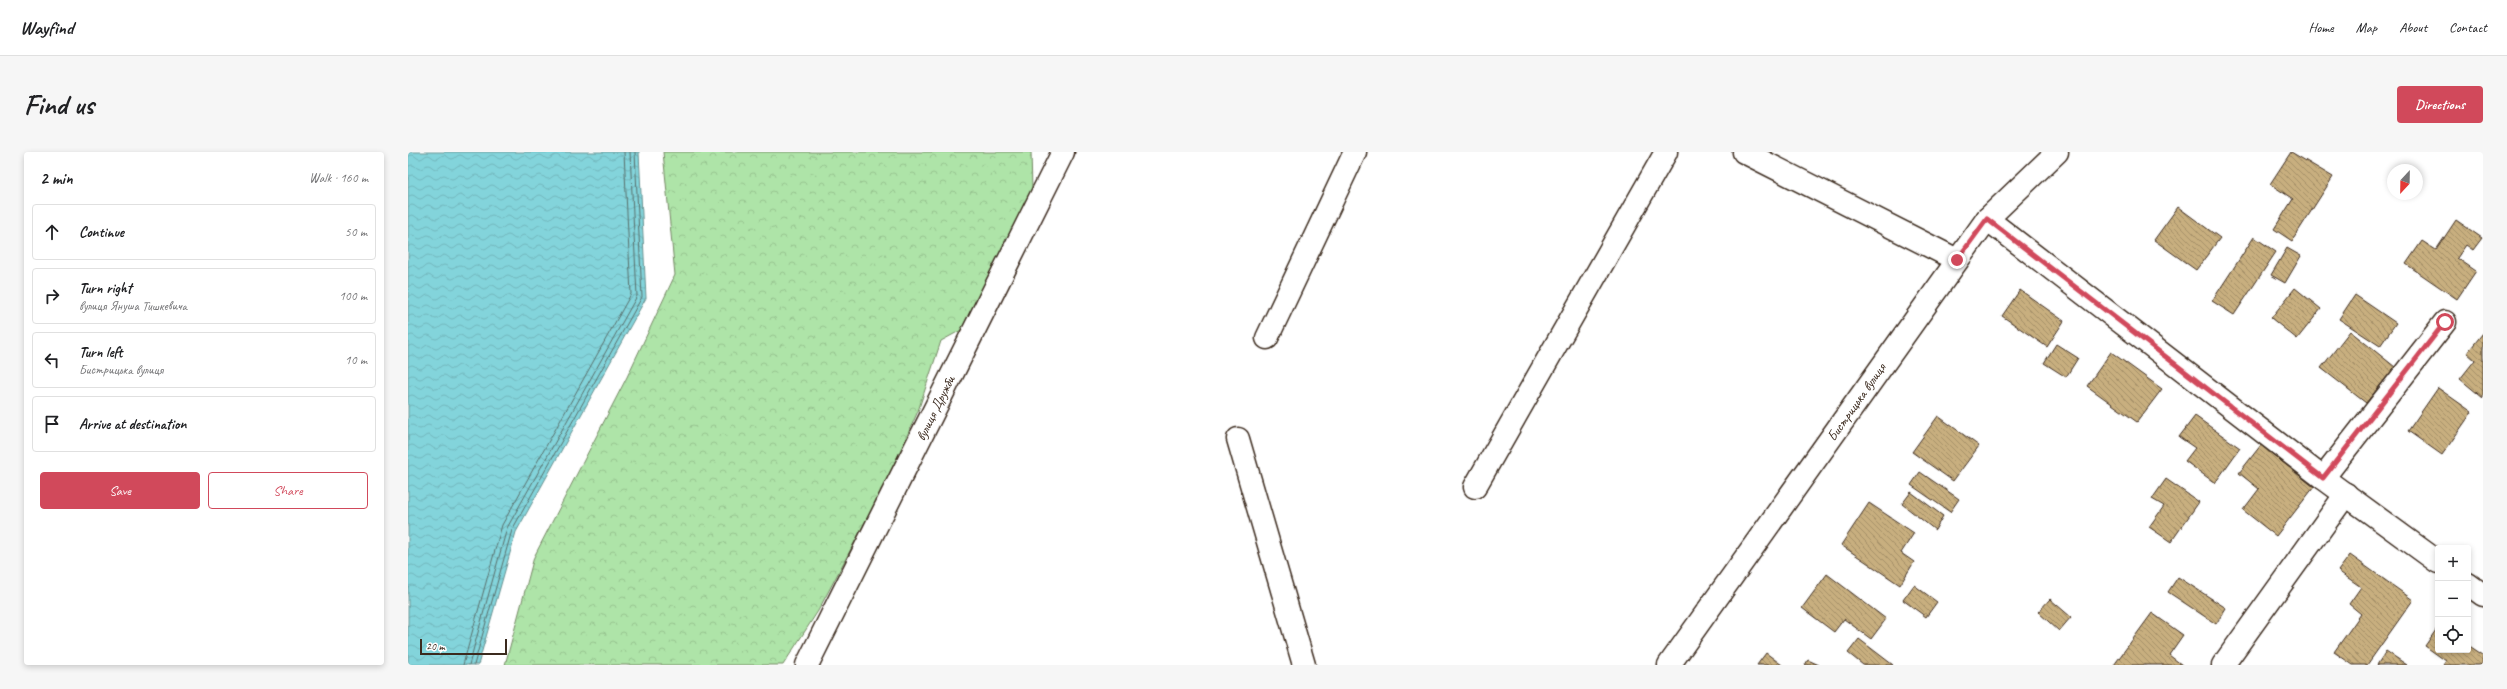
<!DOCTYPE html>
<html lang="en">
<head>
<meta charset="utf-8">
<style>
	body { margin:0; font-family:Caveat,sans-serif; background:#f6f6f6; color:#202124 }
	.controls { position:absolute; right:12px; bottom:12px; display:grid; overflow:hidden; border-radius:4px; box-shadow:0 2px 6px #0003 }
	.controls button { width:36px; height:36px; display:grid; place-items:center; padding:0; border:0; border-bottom:1px solid #e0e0e0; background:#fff; color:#202124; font:20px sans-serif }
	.compass { position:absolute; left:1979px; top:12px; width:36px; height:36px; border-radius:50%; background:#fff; box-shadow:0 2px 6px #0003; rotate:202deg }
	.scale { position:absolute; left:12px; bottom:10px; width:87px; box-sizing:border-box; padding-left:4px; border:2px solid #3b2a1e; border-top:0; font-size:11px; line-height:14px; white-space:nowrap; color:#3b2a1e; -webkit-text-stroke:3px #fff; paint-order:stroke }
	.stop { position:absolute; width:12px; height:12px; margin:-9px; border:3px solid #d1495b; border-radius:50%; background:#fff }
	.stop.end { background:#d1495b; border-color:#fff; box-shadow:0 1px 4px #0008 }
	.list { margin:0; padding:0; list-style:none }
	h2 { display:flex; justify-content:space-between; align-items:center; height:52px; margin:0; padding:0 16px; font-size:17px }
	h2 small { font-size:13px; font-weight:400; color:#757577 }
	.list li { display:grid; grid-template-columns:26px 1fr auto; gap:12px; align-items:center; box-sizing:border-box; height:56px; margin:0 8px 8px; padding:0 8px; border:1px solid #e0e0e0; border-radius:4px }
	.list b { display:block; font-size:15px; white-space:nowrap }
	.list p { margin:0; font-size:13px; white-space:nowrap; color:#757577 }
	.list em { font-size:13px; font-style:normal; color:#757577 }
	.actions { display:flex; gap:8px; padding:12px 16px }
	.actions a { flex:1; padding:9px 0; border:1px solid #d1495b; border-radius:4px; text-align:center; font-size:14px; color:#d1495b }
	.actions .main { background:#d1495b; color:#fff }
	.icon { flex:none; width:22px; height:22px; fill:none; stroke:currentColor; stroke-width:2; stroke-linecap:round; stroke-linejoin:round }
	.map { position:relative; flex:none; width:2075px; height:513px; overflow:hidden; border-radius:4px }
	header { display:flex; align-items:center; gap:24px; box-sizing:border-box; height:56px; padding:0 20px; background:#fff; border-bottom:1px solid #e0e0e0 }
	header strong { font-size:19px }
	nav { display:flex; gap:22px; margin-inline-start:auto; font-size:14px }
	.intro { display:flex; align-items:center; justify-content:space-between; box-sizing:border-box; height:96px; padding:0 24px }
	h1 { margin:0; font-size:28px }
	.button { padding:10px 18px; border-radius:4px; background:#d1495b; color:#fff; font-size:14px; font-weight:700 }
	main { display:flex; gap:24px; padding:0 24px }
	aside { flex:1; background:#fff; border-radius:4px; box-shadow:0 2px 6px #0003 }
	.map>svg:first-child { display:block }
</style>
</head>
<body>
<header>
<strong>Wayfind</strong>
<nav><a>Home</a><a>Map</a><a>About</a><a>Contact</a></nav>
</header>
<div class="intro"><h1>Find us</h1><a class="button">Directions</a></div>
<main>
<aside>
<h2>2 min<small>Walk · 160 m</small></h2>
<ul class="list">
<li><svg class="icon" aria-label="ahead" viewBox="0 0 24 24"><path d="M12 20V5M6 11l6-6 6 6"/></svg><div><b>Continue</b></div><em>50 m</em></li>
<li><svg class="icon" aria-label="right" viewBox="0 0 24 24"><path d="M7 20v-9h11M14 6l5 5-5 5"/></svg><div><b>Turn right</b><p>вулиця Януша Тишкевича</p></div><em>100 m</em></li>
<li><svg class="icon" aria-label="left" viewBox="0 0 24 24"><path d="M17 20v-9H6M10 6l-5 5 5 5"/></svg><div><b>Turn left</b><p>Бистрицька вулиця</p></div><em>10 m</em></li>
<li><svg class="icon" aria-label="arrive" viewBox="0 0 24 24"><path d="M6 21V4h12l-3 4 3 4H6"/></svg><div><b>Arrive at destination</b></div></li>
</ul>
<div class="actions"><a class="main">Save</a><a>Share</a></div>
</aside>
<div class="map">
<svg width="2075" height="513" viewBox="0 0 2075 513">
	<defs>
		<pattern id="forest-crowns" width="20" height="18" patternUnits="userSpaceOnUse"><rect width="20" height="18" fill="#aee4a8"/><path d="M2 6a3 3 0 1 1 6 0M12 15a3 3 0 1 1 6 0" fill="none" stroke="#97c490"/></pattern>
		<pattern id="water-waves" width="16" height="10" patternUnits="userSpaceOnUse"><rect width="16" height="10" fill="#83d4db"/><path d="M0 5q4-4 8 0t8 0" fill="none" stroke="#72b6bc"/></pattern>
		<pattern id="building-back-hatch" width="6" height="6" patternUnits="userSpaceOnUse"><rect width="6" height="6" fill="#c8af7f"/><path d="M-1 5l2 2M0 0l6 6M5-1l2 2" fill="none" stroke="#a48f67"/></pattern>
	</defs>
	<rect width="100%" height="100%" fill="#fff"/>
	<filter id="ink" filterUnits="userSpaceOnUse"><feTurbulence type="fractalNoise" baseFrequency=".025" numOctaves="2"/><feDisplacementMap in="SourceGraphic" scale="8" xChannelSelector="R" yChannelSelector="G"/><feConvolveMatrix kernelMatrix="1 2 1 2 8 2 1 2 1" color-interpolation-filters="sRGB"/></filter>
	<g filter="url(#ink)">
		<path fill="url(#forest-crowns)" stroke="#748763" d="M255,0h368l1,38 -67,138 -24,13 -23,70 -31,70 -69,130 -35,54h-278l29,-108 93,-180 48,-102z"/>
		<path fill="url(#water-waves)" stroke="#66908f" d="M0,0h231l7,146 -130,234 -38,133h-70z"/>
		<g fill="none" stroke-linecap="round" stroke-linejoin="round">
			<g stroke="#586e6a" stroke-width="1">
				<path d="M55,513l39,-140 129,-231 -7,-142"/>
				<path d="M61,513l38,-137 130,-232 -7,-144"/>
				<path d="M66,513l38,-135 130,-233 -7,-145"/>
			</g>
		</g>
		<g fill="url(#building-back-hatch)" stroke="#3b2a1e">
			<path d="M1883,0l42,25 -41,64 -18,-12 19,-30 -23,-15z"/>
			<path d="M1770,55l42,31 -24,32 -42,-30z"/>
			<path d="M2048,68l26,18 -9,12 -7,-5 -9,13 19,13 -19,28 -51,-35 16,-23 14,9z"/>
			<path d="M1846,85l22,15 -42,63 -22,-14z"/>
			<path d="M1879,96l14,8 -16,27 -14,-8z"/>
			<path d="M1887,136l26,21 -24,30 -26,-21z"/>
			<path d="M1612,138l44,31 -17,26 -45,-31z"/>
			<path d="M1947,143l41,28 -16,23 -41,-27z"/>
			<path d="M1942,179l45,36 -29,36 -45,-35z"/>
			<path d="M2075,181v65l-23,-19 15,-19 -8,-7z"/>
			<path d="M1648,192l22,14 -12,19 -22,-14z"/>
			<path d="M1703,200l51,37 -25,33 -50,-36z"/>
			<path d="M2030,236l34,24 -30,43 -34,-24z"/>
			<path d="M1530,264l41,30 -26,35 -41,-29z"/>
			<path d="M1787,264l45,32 -25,35 -30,-22 10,-13 -16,-11z"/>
			<path d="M1853,293l53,42 -38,49 -33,-26 16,-21 -20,-16z"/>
			<path d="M1512,320l39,27 -9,13 -39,-27z"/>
			<path d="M1758,327l33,23 -28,40 -22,-15 15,-21 -12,-7z"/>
			<path d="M1503,340l32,24 -8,14 -33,-26z"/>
			<path d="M1461,351l45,30 -13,20 13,9 -14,23 -59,-40z"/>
			<path d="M1942,403l63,45 -46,65h-14l-19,-13 27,-38 -12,-10 12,-17 -23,-16z"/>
			<path d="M1419,422l59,45 -15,20 -27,-20 -10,13 -32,-24z"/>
			<path d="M1770,425l48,31 -10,16 -48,-32z"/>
			<path d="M1506,433l23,17 -11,15 -23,-17z"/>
			<path d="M1642,447l21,18 -12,14 -21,-19z"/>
			<path d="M1744,461l31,22 -14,20 13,10h-68z"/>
			<path d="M2030,475v23h30v-5l15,10 -1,10h-39l3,-4 -21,-15z"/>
			<path d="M1451,487l34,26h-30l-15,-12z"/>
			<path d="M1978,499l21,14h-30z"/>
			<path d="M1358,501l16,12h-25z"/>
			<path d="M1400,508l11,5h-14z"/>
		</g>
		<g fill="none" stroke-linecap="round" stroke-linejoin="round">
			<defs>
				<g id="minor">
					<path d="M1336,0l213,108"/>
					<path d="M1579,67l336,259 115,84"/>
					<path d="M859,186l88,-186"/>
					<path d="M830,287l66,226"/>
					<path d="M1915,326l122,-156"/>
					<path d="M1067,335l191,-335"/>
					<path d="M2060,432l15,11"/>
					<path d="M399,513l256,-513"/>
					<path d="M1261,513l318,-446 70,-67"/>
					<path d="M1815,513l123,-171"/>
				</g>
			</defs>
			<use href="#minor" stroke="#3b2a1e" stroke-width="25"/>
			<use href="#minor" stroke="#fff" stroke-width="22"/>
		</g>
	</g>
	<g fill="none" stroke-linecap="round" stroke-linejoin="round" filter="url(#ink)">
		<path stroke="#d1495b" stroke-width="5" d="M1549,108l30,-41 336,259 122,-156"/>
	</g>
	<g text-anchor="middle" stroke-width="3" stroke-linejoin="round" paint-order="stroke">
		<g font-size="14" fill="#3b2a1e" stroke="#fff">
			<text transform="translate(1448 250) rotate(-55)" y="5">Бистрицька вулиця</text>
			<text transform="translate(527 256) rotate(-64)" y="5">вулиця Дружби</text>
		</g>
	</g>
</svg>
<div class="controls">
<button>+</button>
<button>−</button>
<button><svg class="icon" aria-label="locate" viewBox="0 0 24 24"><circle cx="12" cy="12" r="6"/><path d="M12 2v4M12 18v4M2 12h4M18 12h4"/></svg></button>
</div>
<svg class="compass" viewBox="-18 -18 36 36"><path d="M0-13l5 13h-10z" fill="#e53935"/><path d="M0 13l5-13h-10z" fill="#757577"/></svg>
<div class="scale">20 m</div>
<div class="stop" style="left:2037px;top:170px"></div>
<div class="stop end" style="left:1549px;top:108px"></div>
</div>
</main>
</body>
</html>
